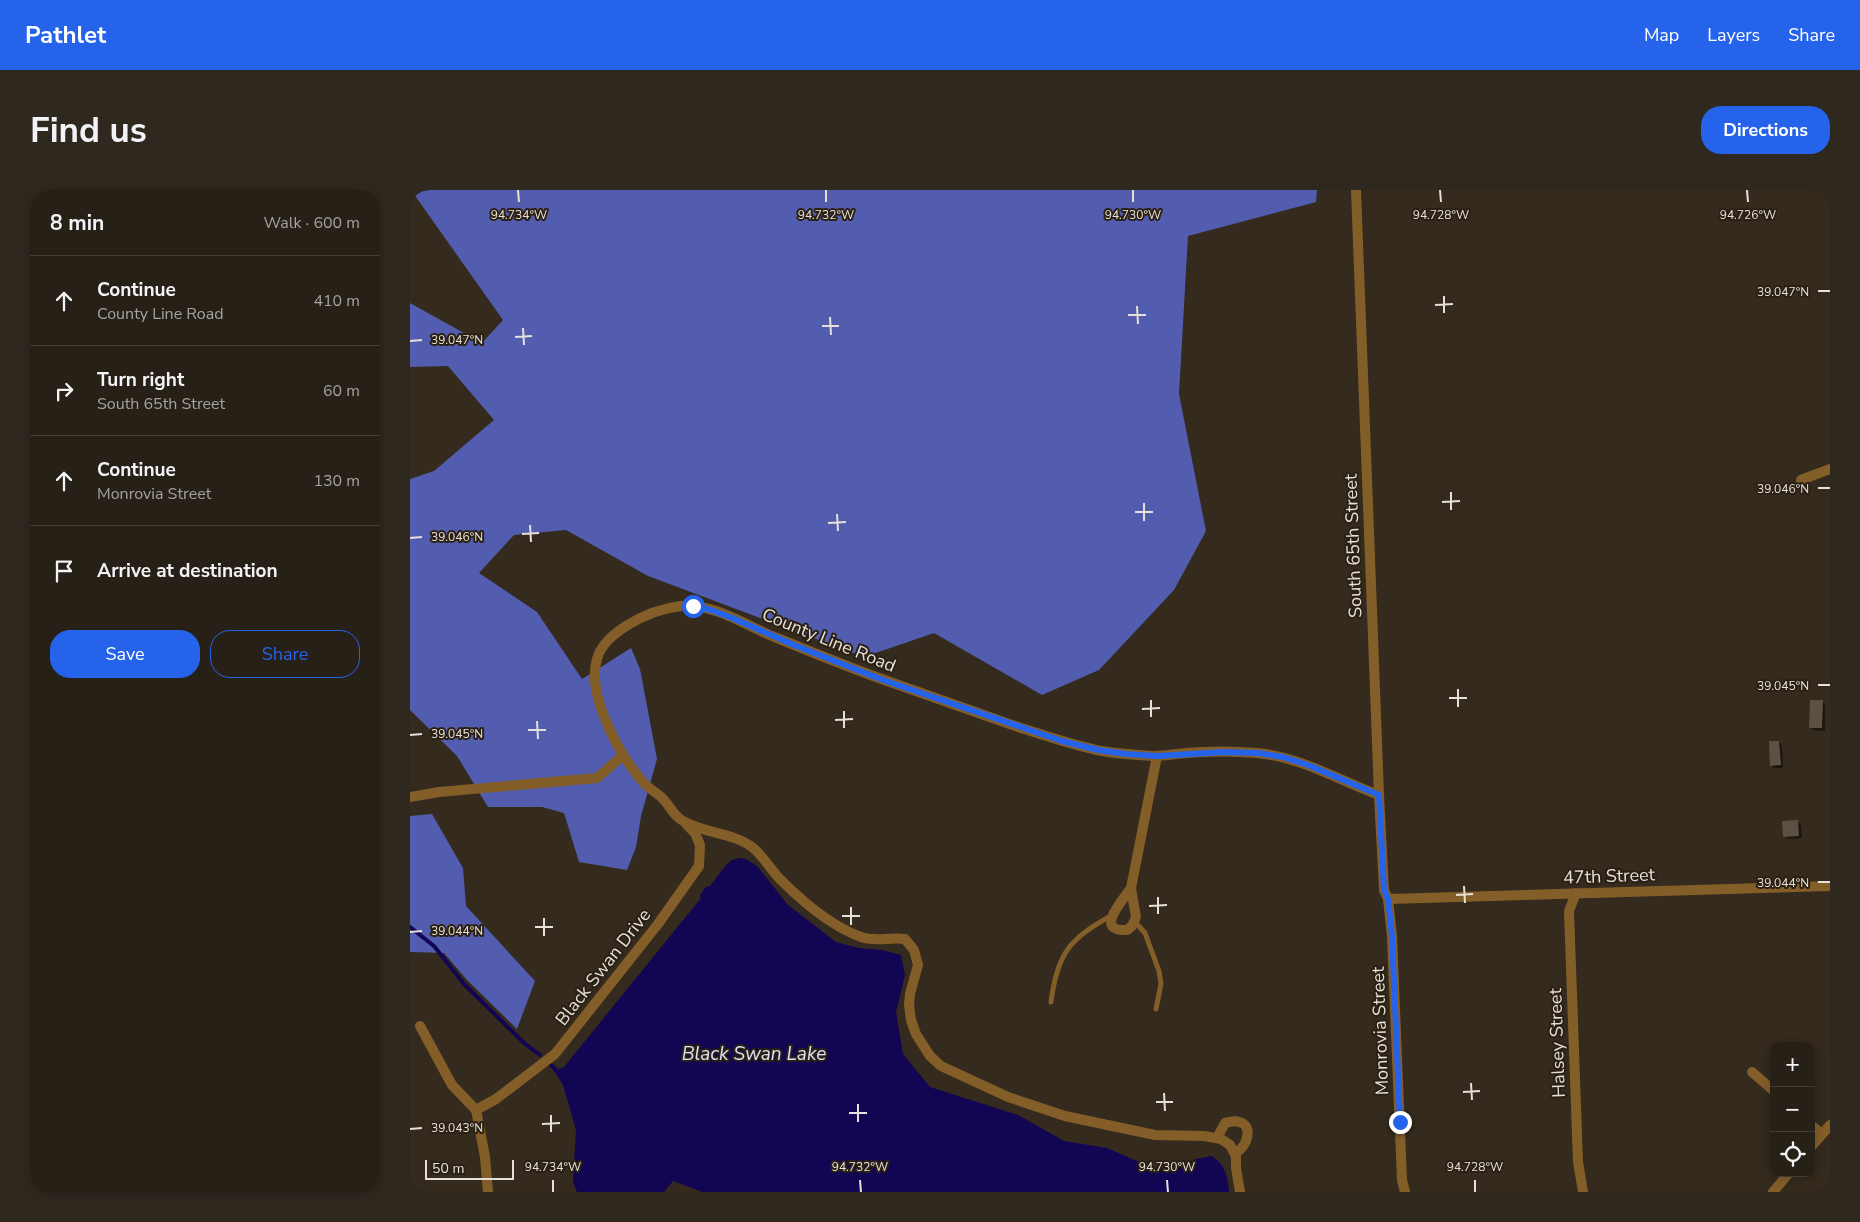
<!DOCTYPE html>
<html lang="en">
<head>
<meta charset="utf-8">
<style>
	body { margin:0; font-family:"Nunito Sans",sans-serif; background:#2f281f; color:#f1f3f6 }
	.controls { position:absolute; right:15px; bottom:15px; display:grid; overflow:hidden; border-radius:10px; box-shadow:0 2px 12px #0003 }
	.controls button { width:45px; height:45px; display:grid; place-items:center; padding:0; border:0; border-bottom:1px solid #433e35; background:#272016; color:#f1f3f6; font:25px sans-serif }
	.scale { position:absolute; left:15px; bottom:12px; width:89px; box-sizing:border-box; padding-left:5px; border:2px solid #e7e0d8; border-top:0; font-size:14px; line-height:18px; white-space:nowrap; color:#e7e0d8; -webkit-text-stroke:4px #2a2013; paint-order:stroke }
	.stop { position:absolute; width:15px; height:15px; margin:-11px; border:4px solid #2563eb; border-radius:50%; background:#fff }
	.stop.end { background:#2563eb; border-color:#fff; box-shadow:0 1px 5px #0008 }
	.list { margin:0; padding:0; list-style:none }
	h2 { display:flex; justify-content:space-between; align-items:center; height:65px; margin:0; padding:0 20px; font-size:21px }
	h2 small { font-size:16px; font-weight:400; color:#a4a3a1 }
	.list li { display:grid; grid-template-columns:32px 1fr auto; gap:15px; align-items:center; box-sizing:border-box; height:90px; padding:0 20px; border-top:1px solid #433e35 }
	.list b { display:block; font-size:19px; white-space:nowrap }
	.list p { margin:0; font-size:16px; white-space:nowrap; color:#a4a3a1 }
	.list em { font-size:16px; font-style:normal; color:#a4a3a1 }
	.actions { display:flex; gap:10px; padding:15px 20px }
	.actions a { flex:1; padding:11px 0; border:1px solid #2563eb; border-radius:20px; text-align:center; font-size:18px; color:#2563eb }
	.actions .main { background:#2563eb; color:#fff }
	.icon { flex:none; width:28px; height:28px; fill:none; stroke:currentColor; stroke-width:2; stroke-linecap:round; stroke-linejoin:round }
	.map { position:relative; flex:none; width:1420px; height:1002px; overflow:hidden; border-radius:20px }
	header { display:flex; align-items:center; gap:30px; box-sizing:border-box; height:70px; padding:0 25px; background:#2563eb; color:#fff }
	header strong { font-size:24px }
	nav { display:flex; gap:28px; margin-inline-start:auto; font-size:18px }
	.intro { display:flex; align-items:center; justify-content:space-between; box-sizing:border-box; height:120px; padding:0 30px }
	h1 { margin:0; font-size:35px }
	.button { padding:12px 22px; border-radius:20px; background:#2563eb; color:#fff; font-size:18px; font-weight:700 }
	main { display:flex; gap:30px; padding:0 30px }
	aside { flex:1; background:#272016; border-radius:20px; box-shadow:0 2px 12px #0003 }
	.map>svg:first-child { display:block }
</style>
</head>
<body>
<header>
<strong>Pathlet</strong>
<nav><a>Map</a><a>Layers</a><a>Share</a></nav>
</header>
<div class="intro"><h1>Find us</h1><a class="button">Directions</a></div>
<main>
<aside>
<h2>8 min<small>Walk · 600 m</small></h2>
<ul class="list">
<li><svg class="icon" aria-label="ahead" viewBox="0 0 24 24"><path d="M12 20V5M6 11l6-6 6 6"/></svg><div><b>Continue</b><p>County Line Road</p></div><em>410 m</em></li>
<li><svg class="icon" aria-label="right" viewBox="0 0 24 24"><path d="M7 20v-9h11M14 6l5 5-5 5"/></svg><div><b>Turn right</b><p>South 65th Street</p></div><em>60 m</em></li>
<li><svg class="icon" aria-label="ahead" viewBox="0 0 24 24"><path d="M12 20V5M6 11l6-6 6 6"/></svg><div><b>Continue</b><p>Monrovia Street</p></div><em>130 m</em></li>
<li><svg class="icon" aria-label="arrive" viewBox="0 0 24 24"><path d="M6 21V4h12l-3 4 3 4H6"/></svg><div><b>Arrive at destination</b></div></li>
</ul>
<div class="actions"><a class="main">Save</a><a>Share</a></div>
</aside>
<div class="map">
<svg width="1420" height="1002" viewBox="0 0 1420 1002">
	<rect width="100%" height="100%" fill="#342a1d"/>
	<g fill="#525daf">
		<path d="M1,0h906l-1,12 -128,34 -9,158 27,137 -32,59 -75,80 -57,25 -108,-62 -70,24 -216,-81 -82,-46 -52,5 -35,38 58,39 45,67 49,-31 9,21 17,90 -16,57 -5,31 -9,23 -48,-8 -15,-49 -22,-6h-54l-31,-51 -47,-46v-231l24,-8 60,-51 -46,-54 -38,1v-64l72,40 21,-23z"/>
		<path d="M22,624l31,54 3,38 69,75 -18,48 -50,-49 -23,-27 -34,-1v-136z"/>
	</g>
	<path fill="#110554" d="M330,668l6,1 11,7 31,39 48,37 22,6 24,2 19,5 4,20 -9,37 7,42 27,33 88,28 46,26 43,7 48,21 22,-2 19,-8 16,-3c13,9 16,20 17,36h-527l-29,-11 -9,11h-87l-4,-10 3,-52 -13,-45 -9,-14 10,-4 137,-169 -1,-3 6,-8 4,-1 16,-21 6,-5z"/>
	<g fill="#0007">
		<path d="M1412,511l3,3v27l-12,-1 -3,-3z"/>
		<path d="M1368,552l4,3 1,23h-9l-3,-3z"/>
		<path d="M1388,632l3,3 1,13 -14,1 -4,-3z"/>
	</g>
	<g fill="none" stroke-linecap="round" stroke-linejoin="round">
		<g stroke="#110554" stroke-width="4">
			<path d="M0,737l24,19 30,38 60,59 16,12"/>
			<path d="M141,875l5,5"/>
		</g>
	</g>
	<g fill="#5d5143">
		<path d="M1400,510h13l-1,28h-13z"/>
		<path d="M1359,551h10l2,24 -11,1z"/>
		<path d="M1388,630l1,16 -16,1 -1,-16z"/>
	</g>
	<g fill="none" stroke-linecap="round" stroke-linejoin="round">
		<g stroke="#845e29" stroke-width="5">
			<path d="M725,732l10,11 14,38 2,13 -5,25"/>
			<path d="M641,812c6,-47 18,-64 60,-86"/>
		</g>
		<g stroke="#845e29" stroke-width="10">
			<path d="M946,0l23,605 5,95 4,9 4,37 10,244 3,12"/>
			<path d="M1391,290l29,-11"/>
			<path d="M0,607l29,-5 158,-14 26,-23"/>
			<path d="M721,698c-8,12 -38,44 -4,42l5,-4 4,-9 -5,-29 26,-132"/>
			<path d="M1166,703l-7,18 9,251 5,30"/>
			<path d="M978,709l442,-13"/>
			<path d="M10,836l32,59 24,25 9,47 3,35"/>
			<path d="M1342,882l22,19"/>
			<path d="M66,920l20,-11 59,-45 103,-130 41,-58 1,-21 -5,-12 -9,-9"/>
			<path d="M1401,935l11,9"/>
			<path d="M807,948l8,-15c15,-5 27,1 21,18 -2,5 -7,10 -11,13"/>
			<path d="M1401,957l19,-22"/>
			<path d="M830,1002l-4,-24v-12l-6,-11 -9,-6 -17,-3 -49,-1 -90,-19 -57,-19 -67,-31 -11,-10 -14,-22 -5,-14 -2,-15 1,-11 8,-29 -4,-15 -9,-11c-15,-2 -30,3 -44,-2 -30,-11 -57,-34 -79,-56 -11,-10 -18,-25 -30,-34 -20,-15 -52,-14 -72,-28 -7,-5 -11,-14 -17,-20 -6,-6 -14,-10 -20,-17 -23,-26 -57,-87 -46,-123 4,-15 17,-25 29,-33 16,-10 36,-18 55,-20 31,-3 63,18 91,30 40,16 80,33 121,47 43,15 85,30 128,45 27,8 54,18 81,23 17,3 34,4 52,5 10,0 21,-2 32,-3 23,-2 48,-2 71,0 44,4 81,27 122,42"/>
			<path d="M1363,1002l16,-19"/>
		</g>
	</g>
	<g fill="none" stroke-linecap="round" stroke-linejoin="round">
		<path stroke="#2563eb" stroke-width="6" d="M283,416l18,4 19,7 64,28 89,35 179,61 36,9 28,4 31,2 66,-4 35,1 25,4 25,8 71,30 5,95 4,9 4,37 8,186"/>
	</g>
	<path fill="none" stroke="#e7e0d8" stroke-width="2" d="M108,0l1,12M416,0v12M723,0v12M1030,0l1,12M1337,0l1,12M1408,101h12M1034,106v17M1025,115l18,-1M727,116l1,18M718,125h18M420,127l1,18M412,136h17M113,138l1,17M105,147l17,-1M0,151l12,-1M1408,298h12M1041,302v18M1032,312l18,-1M734,313v18M725,322h18M427,324l1,17M418,333l18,-1M120,335l1,17M112,344l17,-1M0,348l12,-1M1408,495h12M1048,499v18M1039,508h18M741,510v17M732,519l18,-1M434,521v17M425,530l18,-1M127,531l1,18M118,540h18M0,545l12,-1M1408,692h12M1054,696l1,17M1046,705l17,-1M748,707v17M739,716l18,-1M441,717v18M432,726h18M134,728v18M125,737h18M0,742l12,-1M1061,893l1,17M1053,902l17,-1M754,903l1,18M746,912h17M448,914v18M439,923h18M141,925v17M132,934l18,-1M0,939l12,-1M143,990v12M450,990l1,12M757,990l1,12M1065,990v12"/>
	<g text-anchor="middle" stroke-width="4" stroke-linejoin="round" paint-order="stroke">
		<g font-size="18" fill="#e7e0d8" stroke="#2a2013">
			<text transform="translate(943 356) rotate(-92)" y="6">South 65th Street</text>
			<text transform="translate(419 450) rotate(22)" y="6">County Line Road</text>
			<text transform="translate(1199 686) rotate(-2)" y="6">47th Street</text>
			<text transform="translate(193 777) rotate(-52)" y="6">Black Swan Drive</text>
			<text transform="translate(970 841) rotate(-92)" y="6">Monrovia Street</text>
			<text transform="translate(1147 853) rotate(-92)" y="6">Halsey Street</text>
		</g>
		<g font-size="19" font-style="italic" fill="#dde2f9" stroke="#2a2013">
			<text x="344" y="870">Black Swan Lake</text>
		</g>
	</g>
	<g font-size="12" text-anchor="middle" fill="#e7e0d8" stroke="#2a2013" stroke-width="4" stroke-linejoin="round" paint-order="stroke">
		<text x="109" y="29">94.734°W</text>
		<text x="416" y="29">94.732°W</text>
		<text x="723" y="29">94.730°W</text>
		<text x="1031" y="29">94.728°W</text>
		<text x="1338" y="29">94.726°W</text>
		<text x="1373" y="106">39.047°N</text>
		<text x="47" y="154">39.047°N</text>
		<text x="1373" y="303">39.046°N</text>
		<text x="47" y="351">39.046°N</text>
		<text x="1373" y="500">39.045°N</text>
		<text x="47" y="548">39.045°N</text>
		<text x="1373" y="697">39.044°N</text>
		<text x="47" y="745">39.044°N</text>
		<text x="47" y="942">39.043°N</text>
		<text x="143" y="981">94.734°W</text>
		<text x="450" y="981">94.732°W</text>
		<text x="757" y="981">94.730°W</text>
		<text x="1065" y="981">94.728°W</text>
	</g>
</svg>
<div class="controls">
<button>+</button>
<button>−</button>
<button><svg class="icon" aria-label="locate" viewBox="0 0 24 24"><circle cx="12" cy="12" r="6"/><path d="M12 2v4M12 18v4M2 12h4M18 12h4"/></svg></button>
</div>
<div class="scale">50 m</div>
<div class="stop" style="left:283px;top:416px"></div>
<div class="stop end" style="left:990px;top:932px"></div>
</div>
</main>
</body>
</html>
